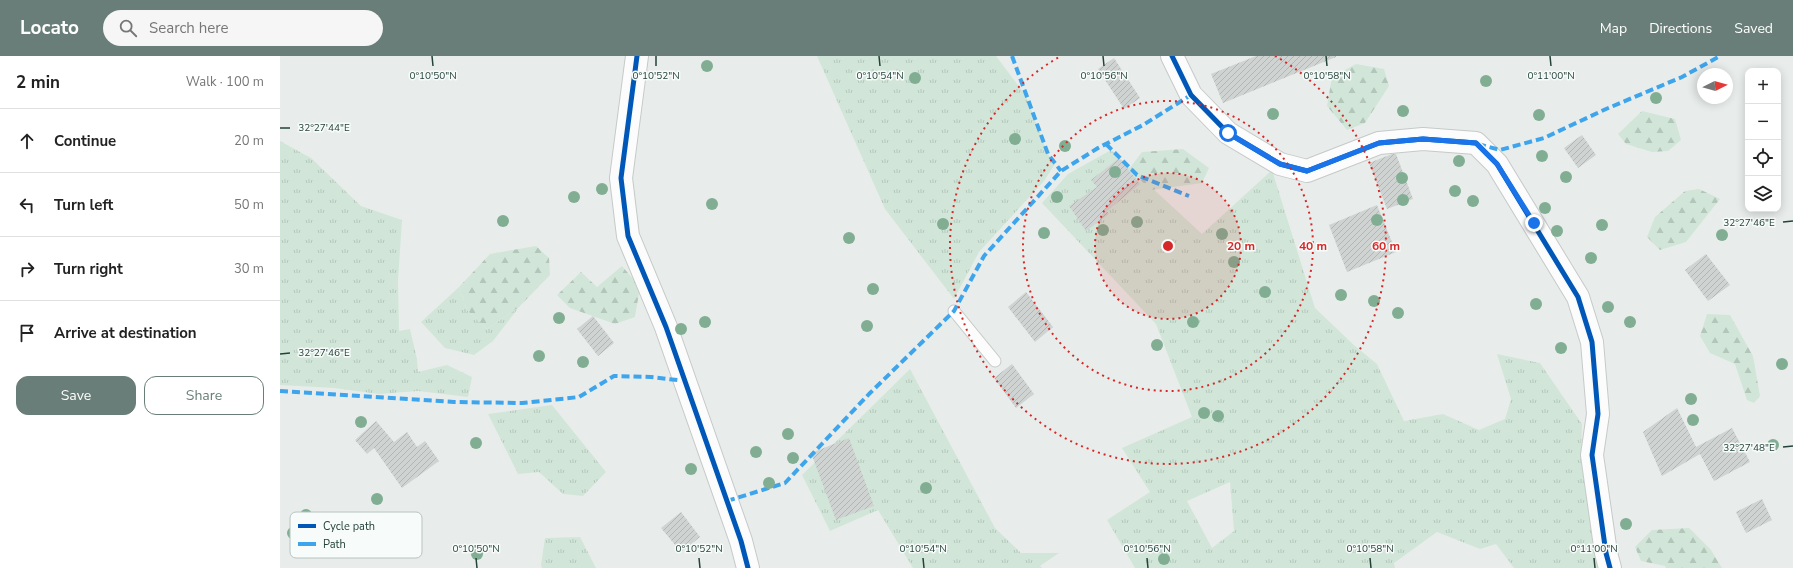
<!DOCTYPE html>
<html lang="en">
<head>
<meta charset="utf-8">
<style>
	body { margin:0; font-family:"Nunito Sans",sans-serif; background:#f6f6f6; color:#222 }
	.controls { position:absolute; right:12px; top:12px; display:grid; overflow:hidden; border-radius:8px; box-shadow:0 2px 10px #0003 }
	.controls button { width:36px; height:36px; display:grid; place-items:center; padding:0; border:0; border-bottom:1px solid #e0e0e0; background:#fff; color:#222; font:20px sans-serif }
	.compass { position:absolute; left:1417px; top:12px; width:36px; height:36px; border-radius:50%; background:#fff; box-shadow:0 2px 10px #0003; rotate:85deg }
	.stop { position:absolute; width:12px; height:12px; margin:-9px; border:3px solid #1a73e8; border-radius:50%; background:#fff }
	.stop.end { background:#1a73e8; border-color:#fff; box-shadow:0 1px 4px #0008 }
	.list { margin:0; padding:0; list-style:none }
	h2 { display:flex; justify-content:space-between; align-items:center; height:52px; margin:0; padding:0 16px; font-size:17px }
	h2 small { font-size:13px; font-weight:400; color:#767676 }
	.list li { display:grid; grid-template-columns:26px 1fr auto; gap:12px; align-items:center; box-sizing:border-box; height:64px; padding:0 16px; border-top:1px solid #e0e0e0 }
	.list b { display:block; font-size:15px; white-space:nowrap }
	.list em { font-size:13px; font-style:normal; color:#767676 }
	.actions { display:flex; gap:8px; padding:12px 16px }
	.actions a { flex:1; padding:9px 0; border:1px solid #697e78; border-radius:12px; text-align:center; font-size:14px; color:#697e78 }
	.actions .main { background:#697e78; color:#fff }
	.icon { flex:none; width:22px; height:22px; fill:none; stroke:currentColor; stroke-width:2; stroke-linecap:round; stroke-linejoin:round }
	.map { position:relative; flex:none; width:1513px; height:512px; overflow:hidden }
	header { display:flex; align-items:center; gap:24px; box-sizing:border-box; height:56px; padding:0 20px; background:#697e78; color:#fff }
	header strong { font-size:19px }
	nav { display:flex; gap:22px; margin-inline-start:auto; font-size:14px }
	.search { width:280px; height:36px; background:#f6f6f6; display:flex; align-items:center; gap:10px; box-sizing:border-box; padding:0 14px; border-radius:22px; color:#767676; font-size:15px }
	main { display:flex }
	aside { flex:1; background:#fff }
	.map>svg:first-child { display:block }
</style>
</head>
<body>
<header>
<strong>Locato</strong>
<div class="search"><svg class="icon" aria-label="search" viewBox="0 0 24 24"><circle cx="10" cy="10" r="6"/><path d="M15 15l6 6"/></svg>Search here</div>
<nav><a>Map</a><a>Directions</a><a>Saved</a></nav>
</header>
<main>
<aside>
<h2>2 min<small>Walk · 100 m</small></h2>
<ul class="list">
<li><svg class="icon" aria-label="ahead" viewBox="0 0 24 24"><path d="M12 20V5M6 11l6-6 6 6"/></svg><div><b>Continue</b></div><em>20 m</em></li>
<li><svg class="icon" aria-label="left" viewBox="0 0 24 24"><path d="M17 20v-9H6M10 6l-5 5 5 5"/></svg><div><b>Turn left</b></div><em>50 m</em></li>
<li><svg class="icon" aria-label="right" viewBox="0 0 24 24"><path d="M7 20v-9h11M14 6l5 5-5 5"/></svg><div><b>Turn right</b></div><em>30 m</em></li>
<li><svg class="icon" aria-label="arrive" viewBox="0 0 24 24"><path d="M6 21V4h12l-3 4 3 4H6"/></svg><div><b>Arrive at destination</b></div></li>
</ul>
<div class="actions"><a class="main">Save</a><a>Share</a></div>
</aside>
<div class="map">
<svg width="1513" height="512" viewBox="0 0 1513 512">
	<defs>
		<pattern id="grass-tufts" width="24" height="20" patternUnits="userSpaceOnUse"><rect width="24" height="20" fill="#d1e6d8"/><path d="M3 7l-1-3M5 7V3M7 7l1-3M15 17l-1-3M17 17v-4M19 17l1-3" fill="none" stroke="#b3c6ba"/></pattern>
		<pattern id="forest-firs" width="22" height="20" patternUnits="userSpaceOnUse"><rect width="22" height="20" fill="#d1e6d8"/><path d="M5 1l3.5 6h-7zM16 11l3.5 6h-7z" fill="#b3c6ba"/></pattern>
		<pattern id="building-hatch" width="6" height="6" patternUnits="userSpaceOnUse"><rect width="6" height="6" fill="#cfd4d2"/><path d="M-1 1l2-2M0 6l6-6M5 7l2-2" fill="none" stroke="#b2b7b5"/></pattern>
	</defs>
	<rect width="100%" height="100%" fill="#e8edeb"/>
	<g fill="url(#grass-tufts)" fill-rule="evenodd">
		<path d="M537,0h179l30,40 22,58 7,10 -11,17 -65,71 -25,47 -69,-90z"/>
		<path d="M0,85l31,17 50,48 41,14 -4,61 1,50 11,-2 7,30 1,13 29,-7 25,12 -4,20 -50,-6 -39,3 -45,-6 -54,-3z"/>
		<path d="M831,94l91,84 70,-64 43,138 40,38 22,18 27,57 39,-7 36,16 26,-11 6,-20 -14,-45 43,9 42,61 -1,33 12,71 17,40h-96l-18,-24 -16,5 -43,-17 -43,31 1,5h-260l-28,-48 43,-28 -28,-44 70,-31 -36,-93 -114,-121 26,-29zM950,426l4,49 -22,17 -25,-47z"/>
		<path d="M179,231l8,23 20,19 32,-22 -26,34 -19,14 -29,-7 -24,-26z"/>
		<path d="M630,313l85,159 26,25h38l-19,13 2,2h-129l-35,-58 -48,21 -28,-56z"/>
		<path d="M272,349l54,67 -23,24 -20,-2 -24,-22 -21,2 -30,-60z"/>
		<path d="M300,481l16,31h-54l-1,-3 4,-27z"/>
	</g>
	<g fill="url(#forest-firs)">
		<path d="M1076,8l28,5 5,17 -24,37 -18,7 -20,-24 5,-29z"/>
		<path d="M1362,55l33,8 6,21 -13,11 -16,1 -26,-8 -8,-10z"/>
		<path d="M903,93l26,19 -7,15 -51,7 -22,-21 13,-17z"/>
		<path d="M1419,133l21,10 -34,43 -26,8 -13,-13 8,-20 30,-26z"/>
		<path d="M256,190l13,12 1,17 -31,32 -32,22 -20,-19 -8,-23 31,-33z"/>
		<path d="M342,210l18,21 -5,30 -20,7 -45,-16 -13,-13 24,-23 16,15z"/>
		<path d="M1427,258l23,1 23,41 7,40 -6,7 -7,-3 -12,-36 -25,-11 -10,-17z"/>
		<path d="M1409,472l22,22 11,18h-56l-1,-2 -24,-5 -6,-14 17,-17z"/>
	</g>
	<g fill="url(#building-hatch)">
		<path d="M976,0h80v1l-113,46 -12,-29z"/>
		<path d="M834,2l26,40 -16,11 -26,-40z"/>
		<path d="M1302,79l14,20 -18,13 -14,-20z"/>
		<path d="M1112,98h4l17,45 -26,10 -18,-46z"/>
		<path d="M839,102l21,26 -33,27 2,3 -23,17 -17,-25 28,-19 -6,-7z"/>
		<path d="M1097,149l19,47 -49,20 -18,-47z"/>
		<path d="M1426,198l24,31 -22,16 -23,-31z"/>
		<path d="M746,236l27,35 -18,15 -27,-35z"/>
		<path d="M313,260l21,27 -16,13 -21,-27z"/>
		<path d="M732,308l22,30 -18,14 -22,-30z"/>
		<path d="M1397,352l19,39 36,-19 18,34 -36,19 -14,-27 -38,22 -19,-44z"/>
		<path d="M96,365l18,21 13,-10 10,15 8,-6 14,20 -37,27 -28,-40 -7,6 -12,-14z"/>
		<path d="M569,382l25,68 -38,14 -25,-67z"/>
		<path d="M1482,443l10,21 -26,13 -10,-21z"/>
		<path d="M401,456l19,25 -19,15 -20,-24z"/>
	</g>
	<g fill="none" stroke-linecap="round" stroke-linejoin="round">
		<defs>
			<path id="service" d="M674,255l41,50"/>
			<g id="minor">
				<path d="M357,0l-16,122 7,58 38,91 75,214 7,27"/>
				<path d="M892,0l19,39 37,38 52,31 27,7 72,-28 44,-4 53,4 21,21 81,133 14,45 6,72 -6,41 14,98 4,15"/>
			</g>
		</defs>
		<use href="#service" stroke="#c5cac8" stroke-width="13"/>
		<use href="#minor" stroke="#c5cac8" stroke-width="24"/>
		<use href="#service" stroke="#fcfcfc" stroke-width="11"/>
		<use href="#minor" stroke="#fcfcfc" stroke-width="22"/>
		<g stroke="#3ea4ec" stroke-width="4" stroke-dasharray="8 4" stroke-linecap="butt">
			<path d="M732,0l36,98 13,17"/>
			<path d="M826,88l31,31 52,21"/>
			<path d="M1198,88l22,6 44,-12 62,-29 76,-32 38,-21"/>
			<path d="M0,335l174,11 68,1 57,-6 35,-21 37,1 34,4"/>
			<path d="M447,445l58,-18 84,-89 85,-83 30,-55 77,-85 37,-23 45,-23 48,-30"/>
		</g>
		<defs>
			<g id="cycleway">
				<path d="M357,0l-16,122 7,58 38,91 75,214 7,27"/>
				<path d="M892,0l19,39 37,38 52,31 27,7 72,-28 44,-4 53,4 21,21 81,133 14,45 6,72 -6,41 14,98 4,15"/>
			</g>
		</defs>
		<use href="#cycleway" stroke="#f7fbf9" stroke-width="8"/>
		<use href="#cycleway" stroke="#0057b8" stroke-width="5"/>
	</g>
	<g fill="#81ae93">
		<circle cx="427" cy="10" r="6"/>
		<circle cx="635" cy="22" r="6"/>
		<circle cx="1206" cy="25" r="6"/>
		<circle cx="1376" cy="42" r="6"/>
		<circle cx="1123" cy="55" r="6"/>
		<circle cx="993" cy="58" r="6"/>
		<circle cx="1259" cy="59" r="6"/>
		<circle cx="735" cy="83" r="6"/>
		<circle cx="785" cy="90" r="6"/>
		<circle cx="1262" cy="100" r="6"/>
		<circle cx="1179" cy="105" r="6"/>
		<circle cx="835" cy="116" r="6"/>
		<circle cx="1286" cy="121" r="6"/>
		<circle cx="1122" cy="122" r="6"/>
		<circle cx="322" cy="133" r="6"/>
		<circle cx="1175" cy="135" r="6"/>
		<circle cx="294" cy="141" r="6"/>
		<circle cx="777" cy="141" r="6"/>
		<circle cx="1123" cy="144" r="6"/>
		<circle cx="1193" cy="145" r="6"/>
		<circle cx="432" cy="148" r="6"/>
		<circle cx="1265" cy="152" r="6"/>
		<circle cx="1097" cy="164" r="6"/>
		<circle cx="223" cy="165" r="6"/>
		<circle cx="857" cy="166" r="6"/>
		<circle cx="663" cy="168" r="6"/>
		<circle cx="1322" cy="169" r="6"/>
		<circle cx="823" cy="174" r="6"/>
		<circle cx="1277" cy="175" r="6"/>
		<circle cx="764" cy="177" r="6"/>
		<circle cx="942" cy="178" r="6"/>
		<circle cx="1442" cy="179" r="6"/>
		<circle cx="569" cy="182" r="6"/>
		<circle cx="1311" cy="202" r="6"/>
		<circle cx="954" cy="206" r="6"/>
		<circle cx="593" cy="233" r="6"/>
		<circle cx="985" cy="236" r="6"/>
		<circle cx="1061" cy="239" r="6"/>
		<circle cx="1094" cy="245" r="6"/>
		<circle cx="1256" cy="248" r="6"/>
		<circle cx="1328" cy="251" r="6"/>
		<circle cx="1118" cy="257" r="6"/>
		<circle cx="279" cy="262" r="6"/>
		<circle cx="425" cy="266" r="6"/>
		<circle cx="913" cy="266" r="6"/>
		<circle cx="1350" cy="266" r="6"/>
		<circle cx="587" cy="270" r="6"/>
		<circle cx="401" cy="273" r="6"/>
		<circle cx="877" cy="289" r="6"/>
		<circle cx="1281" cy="292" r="6"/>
		<circle cx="259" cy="300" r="6"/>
		<circle cx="303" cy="306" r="6"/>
		<circle cx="1502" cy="308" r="6"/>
		<circle cx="1411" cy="343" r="6"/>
		<circle cx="924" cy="357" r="6"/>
		<circle cx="938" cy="360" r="6"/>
		<circle cx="1413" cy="364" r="6"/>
		<circle cx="81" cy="366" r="6"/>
		<circle cx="508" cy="378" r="6"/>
		<circle cx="196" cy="387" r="6"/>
		<circle cx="1493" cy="389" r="6"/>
		<circle cx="476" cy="396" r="6"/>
		<circle cx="513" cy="402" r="6"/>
		<circle cx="411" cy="413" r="6"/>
		<circle cx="489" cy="427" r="6"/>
		<circle cx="646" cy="432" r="6"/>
		<circle cx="97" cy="443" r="6"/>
		<circle cx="26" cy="459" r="6"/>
		<circle cx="1346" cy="468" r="6"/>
		<circle cx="13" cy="477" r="6"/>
		<circle cx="197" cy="498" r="6"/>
		<circle cx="884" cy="503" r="6"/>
	</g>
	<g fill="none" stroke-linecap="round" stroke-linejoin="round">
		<path stroke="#1a73e8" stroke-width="5" d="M948,77l52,31 27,7 72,-28 44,-4 53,4 21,21 37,59"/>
	</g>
	<path fill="none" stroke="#24423a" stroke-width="1.5" d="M152,0l1,10M376,0v10M599,0l1,10M823,0l1,10M1046,0l1,10M1270,0l1,10M0,72h10M1503,166l10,-1M0,298l10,-1M1503,391l10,-1M196,502l1,10M419,502l1,10M643,502l1,10M867,502l1,10M1090,502l1,10M1314,502l1,10"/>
	<circle cx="888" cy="190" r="73" fill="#d62828" fill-opacity=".12"/>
	<g fill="none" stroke="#d62828" stroke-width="2" stroke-dasharray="2 4">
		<circle cx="888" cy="190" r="73"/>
		<circle cx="888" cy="190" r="145"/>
		<path d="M995 0A218 218 0 1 1 781 0"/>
	</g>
	<rect x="10" y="456" width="132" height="46" rx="6" fill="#f7fbf9" stroke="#b8c4c0" stroke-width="1"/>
	<rect x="18" y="468" width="18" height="4" fill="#0057b8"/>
	<rect x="18" y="486" width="18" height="4" fill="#3ea4ec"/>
	<g font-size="11" fill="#24423a">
		<text x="43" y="474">Cycle path</text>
		<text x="43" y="492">Path</text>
	</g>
	<g font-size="10" text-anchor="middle" fill="#24423a" stroke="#f7fbf9" stroke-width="3" stroke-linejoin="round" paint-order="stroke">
		<text x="153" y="23">0°10'50"N</text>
		<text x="376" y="23">0°10'52"N</text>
		<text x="600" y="23">0°10'54"N</text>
		<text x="824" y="23">0°10'56"N</text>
		<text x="1047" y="23">0°10'58"N</text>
		<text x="1271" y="23">0°11'00"N</text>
		<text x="44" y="75">32°27'44"E</text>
		<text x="1469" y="170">32°27'46"E</text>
		<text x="44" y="300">32°27'46"E</text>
		<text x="1469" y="395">32°27'48"E</text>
		<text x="196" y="496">0°10'50"N</text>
		<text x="419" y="496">0°10'52"N</text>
		<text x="643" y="496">0°10'54"N</text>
		<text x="867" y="496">0°10'56"N</text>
		<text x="1090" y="496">0°10'58"N</text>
		<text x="1314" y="496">0°11'00"N</text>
	</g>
	<circle cx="888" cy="190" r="6" fill="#d62828" stroke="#f7fbf9" stroke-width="2"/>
	<g font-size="12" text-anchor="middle" font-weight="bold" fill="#d62828" stroke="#f7fbf9" stroke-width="3" stroke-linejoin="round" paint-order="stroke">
		<text x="961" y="194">20 m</text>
		<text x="1033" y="194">40 m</text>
		<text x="1106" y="194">60 m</text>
	</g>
</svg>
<div class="controls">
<button>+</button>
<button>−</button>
<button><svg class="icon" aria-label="locate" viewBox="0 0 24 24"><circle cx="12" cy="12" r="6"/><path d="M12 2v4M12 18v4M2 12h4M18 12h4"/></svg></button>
<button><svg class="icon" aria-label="layers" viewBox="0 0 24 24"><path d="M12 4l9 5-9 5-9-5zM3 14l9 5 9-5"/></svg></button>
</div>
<svg class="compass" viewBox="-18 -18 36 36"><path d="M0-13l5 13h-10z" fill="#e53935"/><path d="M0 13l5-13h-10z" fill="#767676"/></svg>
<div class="stop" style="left:948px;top:77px"></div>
<div class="stop end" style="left:1254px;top:167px"></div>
</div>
</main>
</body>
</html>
